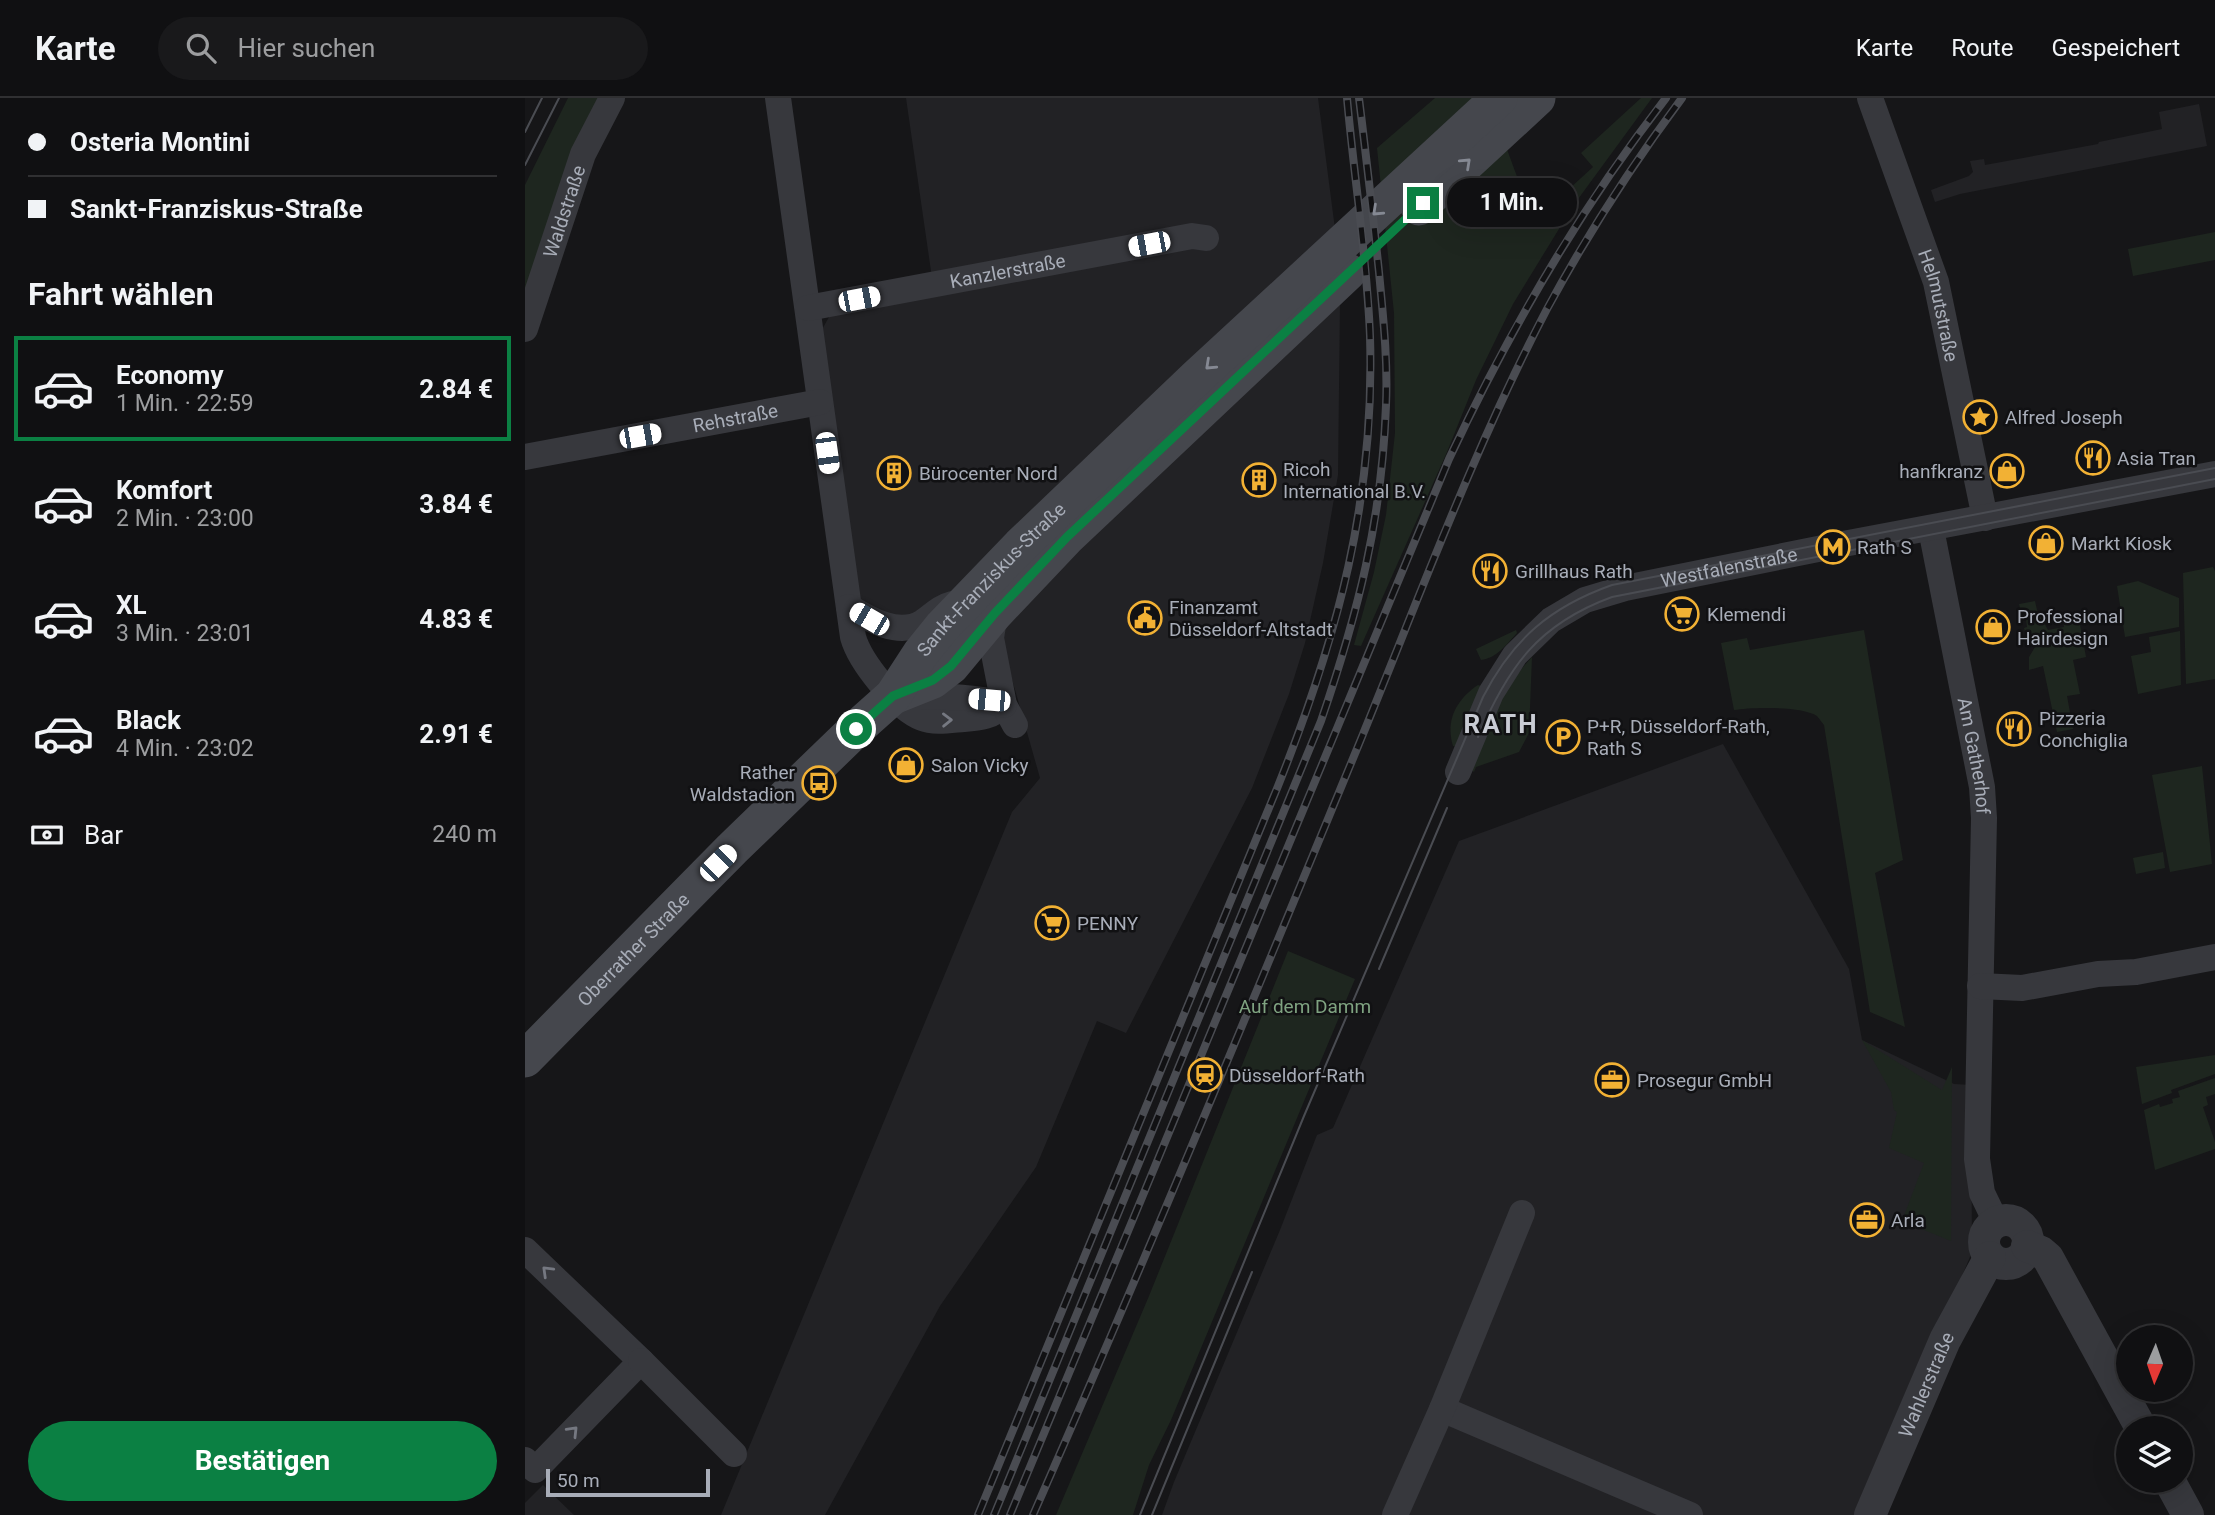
<!DOCTYPE html>
<html lang="de">
<meta charset="utf-8">
<style>
:root{--surface:#101012;--page:#19191b;--text:#f1f3f6;--muted:#9c9d9f;--line:#303032;--accent:#0b8043}
body{margin:0;font-family:Roboto,sans-serif;background:var(--page);color:var(--text);height:100vh;display:flex;flex-direction:column;font-size:26px;white-space:nowrap}
*{box-sizing:border-box;margin:0}
p{font-size:23px;color:var(--muted)}
.icon{flex:none;width:38px;height:38px;fill:none;stroke:currentColor;stroke-width:2;stroke-linecap:round;stroke-linejoin:round}
.map{position:relative;flex:1;overflow:hidden}
.drawer{display:flex;flex-direction:column;background:var(--surface);width:525px}
.drawer>*{flex:none}
.guide{display:grid;align-content:center;height:154px;padding:0 28px;background:var(--surface)}
.needle{width:46px;rotate:182deg}
.buttons{position:absolute;left:1591px;top:1227px;display:grid;gap:14px}
.buttons a{display:grid;place-items:center;width:77px;height:77px;border-radius:50%;background:var(--surface);box-shadow:0 7px 28px #0002,0 0 0 2px var(--line);font-size:35px}
.scale{position:absolute;left:21px;bottom:18px;width:164px;box-sizing:border-box;padding-left:7px;border:4px solid #a8adb8;border-top:0;font-size:19px;line-height:24px;white-space:nowrap;color:#a8adb8;-webkit-text-stroke:5px #111113;paint-order:stroke}
.end{position:absolute;width:32px;height:32px;margin:-16px;border:9px solid #0b8043;background:#fff;box-shadow:0 0 0 4px #fff}
.from{border-radius:50%}
.bubble{position:absolute;height:49px;border-radius:24px;background:var(--surface);box-shadow:0 7px 28px #0002,0 0 0 2px var(--line);font-size:23px;font-weight:700;line-height:49px;text-align:center}
.car{position:absolute;width:21px;height:42px;margin:-21px -10px;border-radius:9px;box-shadow:0 0 5px 2px #0007;background:linear-gradient(#fff 24%,#345 0 40%,#fff 0 76%,#345 0 86%,#fff 0)}
.guide b{display:flex;align-items:center;gap:24px;height:66px;font-size:26px}
.guide b+b{border-top:2px solid var(--line)}
.guide i{width:18px;height:18px;background:var(--text)}
ul{padding:0;list-style:none}
li{display:flex;align-items:center;gap:21px;height:105px;margin:0 14px 10px;padding:0 14px;border:4px solid transparent;border-radius:0px}
li div{flex:1}
li b{display:block;font-size:26px}
li em{font-style:normal;font-weight:700}
li.on{border-color:var(--accent)}
li>.icon{width:63px;height:63px;stroke-width:1.5}
h2{padding:0 28px;font-size:32px;line-height:84px}
.pay{display:flex;align-items:center;gap:18px;height:77px;padding:0 28px;font-size:26px}
.pay p{margin-inline-start:auto}
.button{display:flex;gap:14px;margin-top:auto;padding:14px 28px}
.button a{flex:1;height:80px;border-radius:42px;background:var(--accent);color:#fff;font-size:28px;font-weight:700;line-height:80px;text-align:center}
header{display:flex;align-items:center;gap:42px;box-sizing:border-box;height:98px;padding:0 35px;background:var(--surface);border-bottom:2px solid var(--line)}
header strong{font-size:33px}
nav{display:flex;gap:38px;margin-inline-start:auto;font-size:24px}
.search{width:490px;height:63px;background:var(--page);display:flex;align-items:center;gap:18px;box-sizing:border-box;padding:0 24px;border-radius:38px;color:var(--muted);font-size:26px}
main{display:flex;flex:1;min-height:0}
.map>svg:first-child{display:block}
.built{fill:#222225}
.green{fill:#1e261f}
.lines{fill:none;stroke-linecap:round;stroke-linejoin:round}
.minor{stroke:#37383d;stroke-width:26}
.tertiary{stroke:#37383d;stroke-width:32}
.secondary{stroke:#45474d;stroke-width:37}
.tram{stroke:#4a4c52;stroke-width:2}
.rail-casing{stroke:#4a4c52;stroke-width:8}
.rail{stroke:#111113;stroke-width:5;stroke-dasharray:16;stroke-linecap:butt}
.oneway{stroke:#858993}
.oneway2{stroke:#757881}
.route{stroke:#0b8043;stroke-width:9}
.labels{text-anchor:middle;dominant-baseline:central;stroke-width:5;stroke-linejoin:round;paint-order:stroke}
.street-label{font-size:19px;fill:#a8adb8;stroke:#111113}
.poi-label{font-size:19px;fill:#a8adb8;stroke:#111113;text-anchor:start}
.park-label{font-size:19px;fill:#7fa381;stroke:#111113}
.district-label{font-size:26px;font-weight:bold;letter-spacing:2px;fill:#c9ccd4;stroke:#111113}
</style>
<header>
<strong>Karte</strong>
<div class="search"><svg class="icon" aria-label="search" viewBox="0 0 24 24"><circle cx="10" cy="10" r="6"/><path d="M15 15l6 6"/></svg>Hier suchen</div>
<nav><a>Karte</a><a>Route</a><a>Gespeichert</a></nav>
</header>
<main>
<section class="drawer">
<div class="guide">
<b><i class="from"></i>Osteria Montini</b>
<b><i></i>Sankt-Franziskus-Straße</b>
</div>
<h2>Fahrt wählen</h2>
<ul>
<li class="on"><svg class="icon" aria-label="car" viewBox="0 0 24 24"><path d="M5 17H2v-5l4-1 3-4h7l3 4 3 1v5h-3M9 17h6M6 11h13"/><circle cx="7" cy="17" r="2"/><circle cx="17" cy="17" r="2"/></svg><div><b>Economy</b><p>1 Min. · 22:59</p></div><em>2.84 €</em></li>
<li><svg class="icon" aria-label="car" viewBox="0 0 24 24"><path d="M5 17H2v-5l4-1 3-4h7l3 4 3 1v5h-3M9 17h6M6 11h13"/><circle cx="7" cy="17" r="2"/><circle cx="17" cy="17" r="2"/></svg><div><b>Komfort</b><p>2 Min. · 23:00</p></div><em>3.84 €</em></li>
<li><svg class="icon" aria-label="car" viewBox="0 0 24 24"><path d="M5 17H2v-5l4-1 3-4h7l3 4 3 1v5h-3M9 17h6M6 11h13"/><circle cx="7" cy="17" r="2"/><circle cx="17" cy="17" r="2"/></svg><div><b>XL</b><p>3 Min. · 23:01</p></div><em>4.83 €</em></li>
<li><svg class="icon" aria-label="car" viewBox="0 0 24 24"><path d="M5 17H2v-5l4-1 3-4h7l3 4 3 1v5h-3M9 17h6M6 11h13"/><circle cx="7" cy="17" r="2"/><circle cx="17" cy="17" r="2"/></svg><div><b>Black</b><p>4 Min. · 23:02</p></div><em>2.91 €</em></li>
</ul>
<div class="pay"><svg class="icon" aria-label="cash" viewBox="0 0 24 24"><path d="M3 7h18v10H3z"/><circle cx="12" cy="12" r="2"/></svg>Bar<p>240 m</p></div>
<div class="button"><a>Bestätigen</a></div>
</section>
<div class="map">
<svg width="1690" height="1417" viewBox="0 0 1690 1417">
<rect width="100%" height="100%" fill="#161618"/>
<path class="built" d="M381,0H793L810,131L408,517L370,527L336,510L295,235L308,212L407,180Z
M1674,6L1682,48L1435,96L1410,104L1406,92L1444,78L1448,74L1445,63L1459,61L1460,67L1471,65L1573,46L1574,44L1637,31L1634,14Z
M815,204L813,377L798,465L780,545L764,596L727,690L601,935L572,923L511,1069L415,1208L300,1417H196L487,714L515,680L477,546L483,520Z
M1198,646L1324,871L1337,942L1429,986L1446,987L1447,1154L1337,1417H637L649,1384L755,1132L792,1037L808,1030L934,743Z
M18,1387L49,1417H0V1405Z"/>
<path class="green" d="M43,0H83L0,217V87Z
M910,0H993L980,46L994,84L1020,113L1068,69L1056,55L1116,0H1127L1048,108L988,206L951,282L922,354L836,548L829,547L849,474L861,417L870,335L869,215L852,50Z
M1690,134V162L1608,178L1603,151Z
M1688,469L1690,473V581L1661,586L1658,475Z
M1613,483L1654,500V529L1600,539L1592,488Z
M1510,503L1512,512L1523,532L1539,529L1538,524L1554,521L1561,559L1548,562L1555,596L1542,598L1548,631L1532,634L1518,568L1504,572V559L1510,549L1503,545L1499,530L1502,529L1500,514H1496L1494,506Z
M991,532L992,535C981,547 972,560 956,562L951,551Z
M1339,532L1378,762L1350,775L1380,929L1345,914L1299,627C1298,626 1293,619 1292,618C1278,608 1226,609 1209,612L1196,545L1222,540L1225,552Z
M1655,533L1656,587L1613,596L1606,558L1626,554L1624,539Z
M1007,559L1004,635L994,654L951,669L949,674L945,670C962,631 977,590 1007,559Z
M953,587L956,588L931,648H928C920,622 932,601 953,587Z
M1677,668L1687,766L1645,774L1627,677Z
M1638,754L1640,770L1611,776L1608,760Z
M763,853L830,881L646,1322L624,1367L608,1417H531L624,1198Z
M1337,942L1417,992L1427,969L1426,1143L1377,1123L1399,1065L1364,1050L1372,1014L1369,1012L1366,994Z
M1690,957V976L1646,992L1647,995L1617,1006L1611,969Z
M1690,980V996L1681,999L1683,1007L1678,1009L1690,1044V1051L1630,1072L1619,1012L1634,1006L1635,1009L1648,1005L1647,1001L1655,999L1653,993Z"/>
<g class="lines">
<g class="minor">
<path d="M253,0L328,539C335,564 372,610 397,620C409,625 426,622 439,621C454,620 469,618 479,607"/>
<path id="s1" d="M1345,0L1411,184L1460,420"/>
<path id="s2" d="M283,210L667,138L681,140"/>
<path id="s3" d="M0,231L58,56L87,0"/>
<path id="s4" d="M0,359L295,304"/>
<path id="s5" d="M1406,431L1457,689L1459,720L1452,1061L1457,1095L1471,1124"/>
<path d="M324,509C345,522 374,539 398,524C408,517 415,509 427,506"/>
<path d="M470,515L466,540L479,607L490,627"/>
<path d="M380,599C413,599 448,597 479,607"/>
<path id="s6" d="M933,674L966,595L990,557L1026,522L1060,502L1100,490L1313,447L1690,376"/>
<path d="M1455,888L1497,890L1573,876L1611,874L1690,859"/>
<path d="M0,1152L116,1263L10,1372L0,1362"/>
<path d="M116,1263L209,1356"/>
<path d="M917,1311L1165,1417"/>
<path d="M870,1417L917,1311L997,1115"/>
</g>
<g class="tertiary">
<circle cx="1481" cy="1144" r="22"/>
<path d="M1502,1148L1516,1154L1523,1160L1616,1330"/>
<path d="M1644,1382L1663,1417"/>
<path id="s7" d="M1345,1417L1420,1242L1465,1159"/>
</g>
<g class="secondary">
<path d="M894,109L1012,0"/>
<path d="M368,598L408,582L426,568L470,515L542,439L823,174"/>
<path id="s8" d="M0,961L207,751L331,631L368,598L396,555L417,529L495,448L672,279L974,0"/>
</g>
<path class="tram" d="M0,34L17,0
M0,67L34,0
M953,639C983,569 1013,526 1087,499L1690,381
M854,871L922,710
M615,1417L779,1018L958,599C988,541 1025,509 1087,487L1690,370
M627,1417L727,1174"/>
<defs>
<path id="rail" d="M453,1417L753,688C813,538 850,402 845,238C842,159 829,79 822,0
M469,1417L796,623C833,515 857,422 861,307C863,262 858,218 854,174C848,116 841,58 834,0
M485,1417L924,361C984,233 1054,112 1141,0
M508,1417C619,1165 724,912 829,658C891,508 947,354 1022,211C1062,137 1107,67 1157,0"/>
</defs>
<use href="#rail" class="rail-casing"/>
<use href="#rail" class="rail"/>
</g>
<defs><path id="oneway-chevron" d="M-2-3.5L2.5 0L-2 3.5" fill="none" stroke-width="1.6" stroke-linecap="round" stroke-linejoin="round" transform="scale(1.75)"/></defs>
<g class="oneway">
<use href="#oneway-chevron" transform="translate(941 65) rotate(-43)"/>
<use href="#oneway-chevron" transform="translate(852 113) rotate(137)"/>
<use href="#oneway-chevron" transform="translate(685 267) rotate(137)"/>
</g>
<g class="oneway2">
<use href="#oneway-chevron" transform="translate(422 622) rotate(-1)"/>
<use href="#oneway-chevron" transform="translate(22 1173) rotate(-136)"/>
<use href="#oneway-chevron" transform="translate(48 1333) rotate(-46)"/>
</g>
<g class="lines">
<path class="route" d="M331,631L368,598L408,582L426,568L470,515L542,439L898,105"/>
</g>
<defs>
<symbol id="sight-ring" viewBox="-11 -11 22 22"><circle r="9.5" fill="#111113" stroke="#f2b134" stroke-width="1.5"/><path d="M0-6L1.8-2.2L6-1.7L2.9 1.2L3.7 5.4L0 3.3L-3.7 5.4L-2.9 1.2L-6-1.7L-1.8-2.2Z" fill="#f2b134"/></symbol>
<symbol id="restaurant-ring" viewBox="-11 -11 22 22"><circle r="9.5" fill="#111113" stroke="#f2b134" stroke-width="1.5"/><path d="M-5-6h1v4h1v-4h1v4h1v-4h1v5L-1.5 .5V6h-2V.5L-5-1ZM5-6V6H3V1.5H1.5Q1.5-4 5-6Z" fill="#f2b134"/></symbol>
<symbol id="shop-ring" viewBox="-11 -11 22 22"><circle r="9.5" fill="#111113" stroke="#f2b134" stroke-width="1.5"/><path d="M-5-2.5h2.3a2.7 3.5 0 0 1 5.4 0H5L5.5 6h-11ZM-1.5-2.5h3a1.5 2.3 0 0 0-3 0Z" fill="#f2b134"/></symbol>
<symbol id="building-ring" viewBox="-11 -11 22 22"><circle r="9.5" fill="#111113" stroke="#f2b134" stroke-width="1.5"/><path d="M-4-6H4V6H1V3H-1V6H-4ZM-2.5-4.3h1.7v1.8h-1.7ZM.8-4.3h1.7v1.8H.8ZM-2.5-1h1.7V.8h-1.7ZM.8-1h1.7V.8H.8Z" fill="#f2b134"/></symbol>
<symbol id="metro-ring" viewBox="-11 -11 22 22"><circle r="9.5" fill="#111113" stroke="#f2b134" stroke-width="1.5"/><path d="M-5.5 5V-5H-3L0 0L3-5H5.5V5H3V-.5L0 4L-3-.5V5Z" fill="#f2b134"/></symbol>
<symbol id="supermarket-ring" viewBox="-11 -11 22 22"><circle r="9.5" fill="#111113" stroke="#f2b134" stroke-width="1.5"/><path d="M-6-5.5h2.5l.6 2H6L4.5 2H-2.5L-4.4-4H-6ZM-1.5 3.2a1.3 1.3 0 1 0 .1 0ZM3 3.2a1.3 1.3 0 1 0 .1 0Z" fill="#f2b134"/></symbol>
<symbol id="civic-ring" viewBox="-11 -11 22 22"><circle r="9.5" fill="#111113" stroke="#f2b134" stroke-width="1.5"/><path d="M-.6-6.5H3V-4.5H.6V-3L4-1V1h2V6H-6V1h2V-1L-.6-3ZM-1.2 2.5V6h2.4V2.5Z" fill="#f2b134"/></symbol>
<symbol id="parking-ring" viewBox="-11 -11 22 22"><circle r="9.5" fill="#111113" stroke="#f2b134" stroke-width="1.5"/><path d="M-3.5-5.5H1a3.5 3.5 0 0 1 0 7H-1V5.5H-3.5ZM-1-3.4V-.6H.8a1.4 1.4 0 0 0 0-2.8Z" fill="#f2b134"/></symbol>
<symbol id="bus-ring" viewBox="-11 -11 22 22"><circle r="9.5" fill="#111113" stroke="#f2b134" stroke-width="1.5"/><path d="M-5-6H5V4H4V6H2V4H-2V6H-4V4H-5ZM-3.5-4V0h7V-4ZM-3.5 1.2v1.5H-2V1.2ZM2 1.2v1.5H3.5V1.2Z" fill="#f2b134"/></symbol>
<symbol id="station-ring" viewBox="-11 -11 22 22"><circle r="9.5" fill="#111113" stroke="#f2b134" stroke-width="1.5"/><path d="M-3-6H3Q5-6 5-4V2Q5 4 3 4L4.5 6H3L1.5 4h-3L-3 6H-4.5L-3 4Q-5 4-5 2V-4Q-5-6-3-6ZM-3.5-4v3h7v-3ZM-3.5 1v1.5H-2V1ZM2 1v1.5H3.5V1Z" fill="#f2b134"/></symbol>
<symbol id="office-ring" viewBox="-11 -11 22 22"><circle r="9.5" fill="#111113" stroke="#f2b134" stroke-width="1.5"/><path d="M-6-3h4V-5.5h4V-3h4V5H-6ZM-1-4.5V-3h2v-1.5ZM-6 0V1H6V0Z" fill="#f2b134"/></symbol>
</defs>
<g fill-rule="evenodd">
<use href="#sight-ring" x="1436" y="300" width="38" height="38"/>
<use href="#restaurant-ring" x="1549" y="341" width="38" height="38"/>
<use href="#shop-ring" x="1463" y="354" width="38" height="38"/>
<use href="#building-ring" x="350" y="356" width="38" height="38"/>
<use href="#building-ring" x="715" y="363" width="38" height="38"/>
<use href="#shop-ring" x="1502" y="426" width="38" height="38"/>
<use href="#metro-ring" x="1289" y="430" width="38" height="38"/>
<use href="#restaurant-ring" x="946" y="454" width="38" height="38"/>
<use href="#supermarket-ring" x="1138" y="497" width="38" height="38"/>
<use href="#civic-ring" x="601" y="501" width="38" height="38"/>
<use href="#shop-ring" x="1449" y="510" width="38" height="38"/>
<use href="#restaurant-ring" x="1470" y="612" width="38" height="38"/>
<use href="#parking-ring" x="1019" y="620" width="38" height="38"/>
<use href="#shop-ring" x="362" y="648" width="38" height="38"/>
<use href="#bus-ring" x="275" y="666" width="38" height="38"/>
<use href="#supermarket-ring" x="508" y="806" width="38" height="38"/>
<use href="#station-ring" x="661" y="958" width="38" height="38"/>
<use href="#office-ring" x="1068" y="963" width="38" height="38"/>
<use href="#office-ring" x="1323" y="1103" width="38" height="38"/>
</g>
<g class="labels">
<g class="street-label">
<text stroke="none"><textPath href="#s3" startOffset="124">Waldstraße</textPath></text>
<text stroke="none"><textPath href="#s2" startOffset="203">Kanzlerstraße</textPath></text>
<text stroke="none"><textPath href="#s1" startOffset="219">Helmutstraße</textPath></text>
<text stroke="none"><textPath href="#s4" startOffset="214">Rehstraße</textPath></text>
<text stroke="none"><textPath href="#s6" startOffset="368">Westfalenstraße</textPath></text>
<text stroke="none"><textPath href="#s8" startOffset="670">Sankt-Franziskus-Straße</textPath></text>
<text stroke="none"><textPath href="#s5" startOffset="231">Am Gatherhof</textPath></text>
<text stroke="none"><textPath href="#s8" startOffset="154">Oberrather Straße</textPath></text>
<text stroke="none"><textPath href="#s7" startOffset="142">Wahlerstraße</textPath></text>
</g>
<g class="poi-label">
<text x="1480" y="319">Alfred Joseph</text>
<text x="1592" y="360">Asia Tran</text>
<text x="758" y="371">Ricoh<tspan x="758" dy="22">International B.V.</tspan></text>
<text x="1458" y="373" text-anchor="end">hanfkranz</text>
<text x="394" y="375">Bürocenter Nord</text>
<text x="1546" y="445">Markt Kiosk</text>
<text x="1332" y="449">Rath S</text>
<text x="990" y="473">Grillhaus Rath</text>
<text x="644" y="509">Finanzamt<tspan x="644" dy="22">Düsseldorf-Altstadt</tspan></text>
<text x="1182" y="516">Klemendi</text>
<text x="1492" y="518">Professional<tspan x="1492" dy="22">Hairdesign</tspan></text>
<text x="1514" y="620">Pizzeria<tspan x="1514" dy="22">Conchiglia</tspan></text>
<text x="1062" y="628">P+R, Düsseldorf-Rath,<tspan x="1062" dy="22">Rath S</tspan></text>
<text x="406" y="667">Salon Vicky</text>
<text x="270" y="674" text-anchor="end">Rather<tspan x="270" dy="22">Waldstadion</tspan></text>
<text x="552" y="825">PENNY</text>
<text x="704" y="977">Düsseldorf-Rath</text>
<text x="1112" y="982">Prosegur GmbH</text>
<text x="1366" y="1122">Arla</text>
</g>
<g class="park-label">
<text x="780" y="908">Auf dem Damm</text>
</g>
<g class="district-label">
<text x="976" y="626">RATH</text>
</g>
</g>
</svg>
<div class="buttons">
<a><svg class="needle" viewBox="-14 -14 28 28"><path d="M0-13l5 13h-10z" fill="#e53935"/><path d="M0 13l5-13h-10z" fill="#9c9d9f"/></svg></a>
<a><svg class="icon" aria-label="layers" viewBox="0 0 24 24"><path d="M12 4l9 5-9 5-9-5zM3 14l9 5 9-5"/></svg></a>
</div>
<div class="scale">50 m</div>
<i class="end from" style="left:331px;top:631px"></i>
<i class="end" style="left:898px;top:105px"></i>
<div class="bubble" style="left:922px;top:80px;width:130px">1 Min.</div>
<i class="car" style="left:624px;top:146px;rotate:259deg"></i>
<i class="car" style="left:334px;top:201px;rotate:79deg"></i>
<i class="car" style="left:115px;top:338px;rotate:80deg"></i>
<i class="car" style="left:302px;top:355px;rotate:172deg"></i>
<i class="car" style="left:344px;top:521px;rotate:300deg"></i>
<i class="car" style="left:464px;top:602px;rotate:275deg"></i>
<i class="car" style="left:193px;top:765px;rotate:45deg"></i>
</div>
</main>
